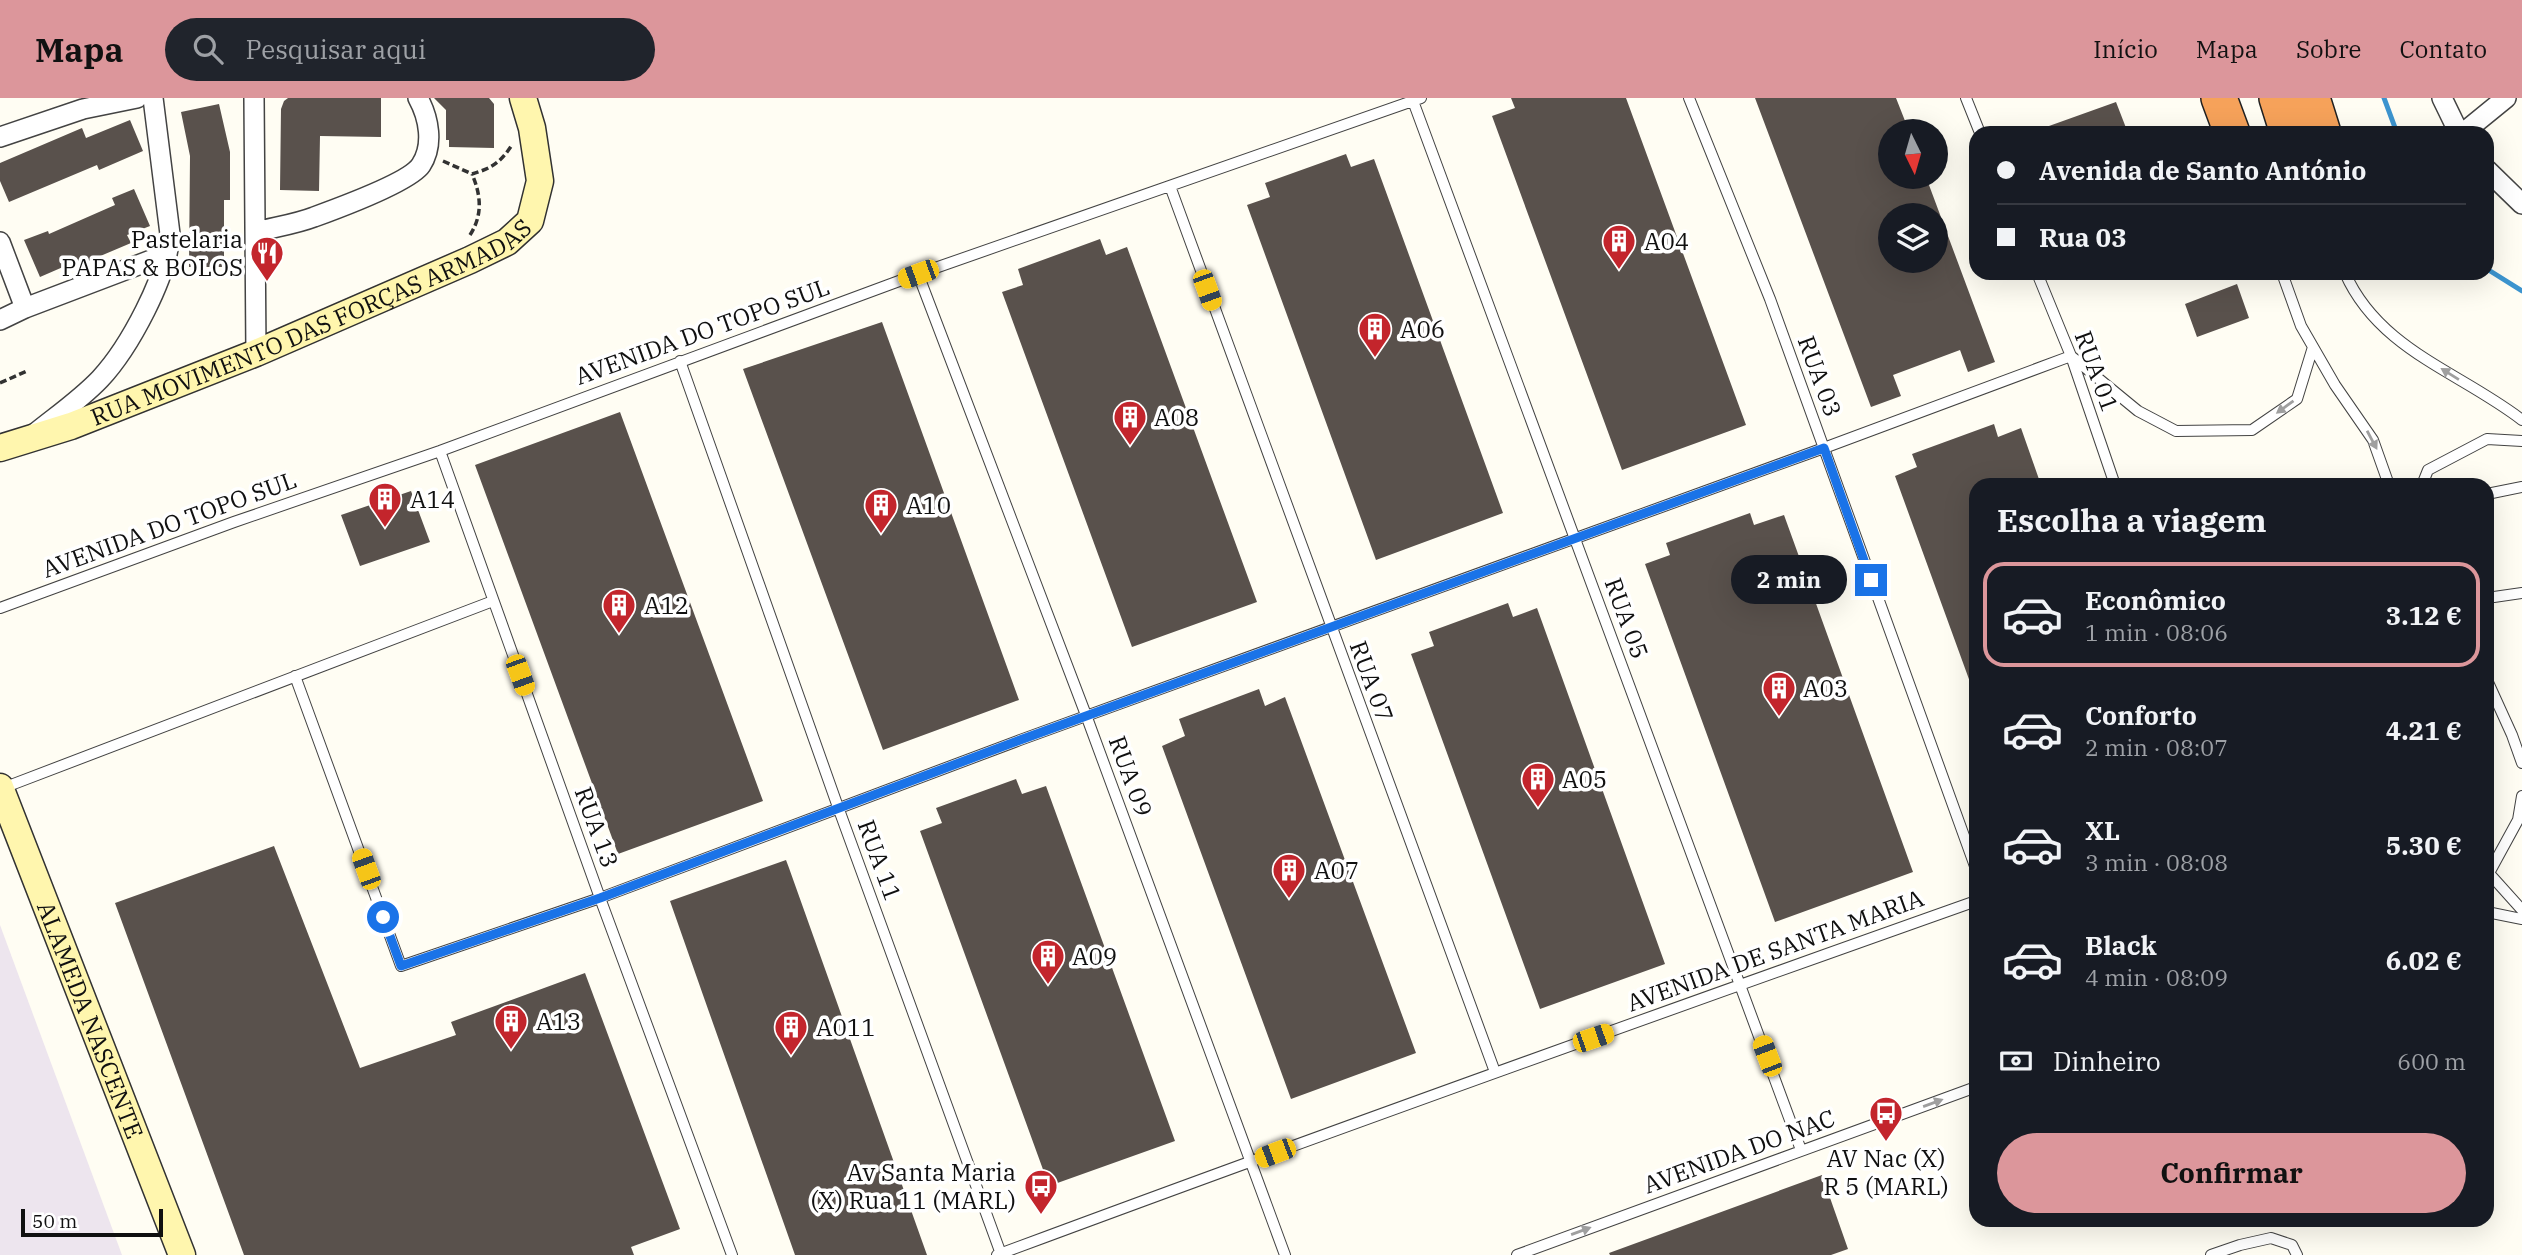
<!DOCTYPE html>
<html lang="pt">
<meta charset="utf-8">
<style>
:root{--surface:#171b24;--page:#20242c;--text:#f1f3f6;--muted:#9ea1a6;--line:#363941;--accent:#dc969b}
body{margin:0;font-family:"IBM Plex Serif",serif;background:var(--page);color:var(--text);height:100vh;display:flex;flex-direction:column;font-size:26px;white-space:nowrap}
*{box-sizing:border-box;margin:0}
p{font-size:23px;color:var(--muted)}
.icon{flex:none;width:38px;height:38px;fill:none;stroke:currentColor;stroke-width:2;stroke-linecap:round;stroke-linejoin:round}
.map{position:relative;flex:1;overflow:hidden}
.drawer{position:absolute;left:1969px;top:380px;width:525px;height:749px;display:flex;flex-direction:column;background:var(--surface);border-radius:21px;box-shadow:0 7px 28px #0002}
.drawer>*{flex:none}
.hud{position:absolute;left:1969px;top:28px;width:525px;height:154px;border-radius:21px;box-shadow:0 7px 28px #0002;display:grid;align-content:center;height:154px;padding:0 28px;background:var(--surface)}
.needle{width:46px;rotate:175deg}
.controls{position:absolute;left:1878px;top:21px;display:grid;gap:14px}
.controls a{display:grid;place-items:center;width:70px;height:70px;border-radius:50%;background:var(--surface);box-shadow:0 7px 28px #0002;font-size:35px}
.scale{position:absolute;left:21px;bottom:18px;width:142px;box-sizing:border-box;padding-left:7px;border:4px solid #101010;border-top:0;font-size:19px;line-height:24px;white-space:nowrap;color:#101010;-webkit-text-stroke:5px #fff;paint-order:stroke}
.end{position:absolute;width:32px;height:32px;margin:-16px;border:9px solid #1a73e8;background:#fff;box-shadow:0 0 0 4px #fff}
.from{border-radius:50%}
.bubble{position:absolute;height:49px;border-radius:24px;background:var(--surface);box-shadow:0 7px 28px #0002;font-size:23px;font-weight:800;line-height:49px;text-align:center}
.car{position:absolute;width:21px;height:42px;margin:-21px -10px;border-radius:9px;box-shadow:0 0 5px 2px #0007;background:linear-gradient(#f5c518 24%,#345 0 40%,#f5c518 0 76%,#345 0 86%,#f5c518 0)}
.hud b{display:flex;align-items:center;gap:24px;height:66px;font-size:26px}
.hud b+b{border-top:2px solid var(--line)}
.hud i{width:18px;height:18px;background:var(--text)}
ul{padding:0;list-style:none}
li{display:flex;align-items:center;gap:21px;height:105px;margin:0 14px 10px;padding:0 14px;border:4px solid transparent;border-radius:21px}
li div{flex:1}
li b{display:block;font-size:26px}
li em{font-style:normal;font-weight:800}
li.selected{border-color:var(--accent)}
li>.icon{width:63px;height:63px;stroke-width:1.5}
h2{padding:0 28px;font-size:32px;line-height:84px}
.pay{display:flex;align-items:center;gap:18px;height:77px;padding:0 28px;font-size:26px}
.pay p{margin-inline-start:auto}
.button{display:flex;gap:14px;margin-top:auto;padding:14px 28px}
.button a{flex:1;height:80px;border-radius:42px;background:var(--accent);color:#111;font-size:28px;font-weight:800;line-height:80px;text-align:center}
header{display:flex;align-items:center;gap:42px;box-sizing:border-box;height:98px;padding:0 35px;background:var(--accent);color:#111}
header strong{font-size:33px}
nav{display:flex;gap:38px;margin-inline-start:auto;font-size:24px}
.search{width:490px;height:63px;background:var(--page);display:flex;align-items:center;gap:18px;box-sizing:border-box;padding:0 24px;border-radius:38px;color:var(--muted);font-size:26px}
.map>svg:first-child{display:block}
.industrial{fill:#ede5ee}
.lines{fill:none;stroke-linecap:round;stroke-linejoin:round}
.stream{stroke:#3c94cf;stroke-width:5}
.building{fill:#59514c;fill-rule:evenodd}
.lane-casing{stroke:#434343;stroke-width:12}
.street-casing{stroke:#434343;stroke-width:22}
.secondary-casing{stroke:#323232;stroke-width:29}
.highway-casing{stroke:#212121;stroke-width:38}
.path{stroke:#323232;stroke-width:3.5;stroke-dasharray:7 3.5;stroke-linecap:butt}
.lane{stroke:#fff;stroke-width:10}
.street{stroke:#fff;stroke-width:19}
.secondary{stroke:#fff6ae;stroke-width:26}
.highway{stroke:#f6a25a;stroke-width:35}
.oneway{fill:#9f9f9f}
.route{stroke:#1a73e8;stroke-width:9}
.labels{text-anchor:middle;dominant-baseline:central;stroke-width:7;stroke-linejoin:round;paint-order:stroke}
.poi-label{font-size:24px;fill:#101010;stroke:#fff;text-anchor:start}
.street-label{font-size:24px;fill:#101010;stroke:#fff}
</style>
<header>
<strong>Mapa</strong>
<div class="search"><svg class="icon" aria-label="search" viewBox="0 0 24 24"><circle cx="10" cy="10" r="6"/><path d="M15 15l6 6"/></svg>Pesquisar aqui</div>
<nav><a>Início</a><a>Mapa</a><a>Sobre</a><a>Contato</a></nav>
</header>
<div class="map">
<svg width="2522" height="1157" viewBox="0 0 2522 1157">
<rect width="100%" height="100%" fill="#fffdf3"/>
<path class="industrial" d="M0,827L122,1157H0Z"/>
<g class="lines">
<path class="stream" d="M2384,0L2397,35
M2487,171L2522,193"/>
</g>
<path class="building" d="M288,0H381V39L320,38L319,93L280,92L281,11L284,3Z
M434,0H489L494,6V50L449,49V42H446V12Z
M1511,0H1626L1746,327L1622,372L1492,18L1515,10Z
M1755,0H1896L1909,33H1890V79H1926L1995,264L1968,274L1960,252L1893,277L1901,298L1871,309ZM1890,117H1936V163H1890Z
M2116,4L2128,35H2035V33Z
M219,6L230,54V102H224V169H189L190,58L181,14Z
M130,22L143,53L99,72L97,67L9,104L0,83V65L82,30L86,40Z
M1346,56L1351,69L1374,61L1503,415L1376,462L1247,107L1270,99L1265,85Z
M134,91L150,128L127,137L131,145L65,173L63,169L40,179L24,142L48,133L49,136L115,107L112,100Z
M1100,141L1106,157L1127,149L1257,504L1132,549L1002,194L1023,187L1018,171Z
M2237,186L2249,220L2197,239L2185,206Z
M882,224L1019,602L883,652L743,271Z
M620,314L763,703L618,756L475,367Z
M1994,326L1998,339L2021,330L2041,387H1976V594L1974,595L1895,378L1917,369L1912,356Z
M411,393L430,444L360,468L341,417Z
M1750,415L1754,427L1784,417L1913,774L1775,824L1645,466L1670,457L1666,445Z
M1508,505L1513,519L1537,510L1665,866L1540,911L1411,556L1434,548L1429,534Z
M1259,591L1265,608L1285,599L1416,955L1291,1001L1162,648L1185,638L1179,621Z
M1016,681L1022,696L1046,688L1175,1043L1049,1088L920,733L942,725L936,710Z
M274,748L360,970L456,937L451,924L585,875L680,1131L631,1149L634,1157H244L115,805Z
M786,762L789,770L927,1157H795L703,897L670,803Z
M1822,1077L1848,1151L1831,1157H1610L1609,1155Z"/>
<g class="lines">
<defs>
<path id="lane" d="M1689,0L1770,201L1976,771
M1966,0L1980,35
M1413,3L1801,1052
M1170,88L1495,974
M2037,175L2071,258L2115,387
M2282,175L2301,228L2335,287L2373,342L2389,387
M2345,175C2379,252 2460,274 2522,322
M918,176L1086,617L1285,1157
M680,263L838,709L1001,1156
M440,353L600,800L732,1157
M2422,387L2428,372L2487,341L2522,343
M2487,396L2522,389
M2487,500L2522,495
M0,510L234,424L440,353L918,176L1421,0
M295,578L401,868L600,800L1020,642L1824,350L2071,258L2138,313L2176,333L2252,332L2297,301L2313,249
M2487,582L2512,637L2522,665
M3,690L493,503
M2487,773L2522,812
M2489,775L2518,722L2522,698
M2487,814L2522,821
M997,1157C1322,1036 1649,919 1976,803
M1517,1157L1976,989
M2211,1157L2240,1147L2271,1140L2292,1147L2297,1157"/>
<path id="street" d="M254,0L256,255
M2442,0L2459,35
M2463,35L2506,0
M0,39L83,11L137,0
M2487,72L2522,106
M256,134C275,129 296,126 314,119C336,111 410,84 421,67C434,47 429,20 418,0
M0,144L25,210
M0,222L25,210L167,156
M33,337C55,319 80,302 100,281C129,250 168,178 170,136L153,0"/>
<g id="secondary">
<path id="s1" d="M0,350L71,328L256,255L470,162L507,144L530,123L540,83L532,30L523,0"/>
<path id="s2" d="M0,689L182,1157"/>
</g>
<path id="highway" d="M2219,0L2232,35
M2277,0L2288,35
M2312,0L2323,35"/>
</defs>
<use href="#lane" class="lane-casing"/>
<use href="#street" class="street-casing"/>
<use href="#secondary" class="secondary-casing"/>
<use href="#highway" class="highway-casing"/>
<path class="path" d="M443,63L472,76C492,70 500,65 512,47
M470,137C483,117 481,97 472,76
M0,285L27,273"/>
<use href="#lane" class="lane"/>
<use href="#street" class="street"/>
<use href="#secondary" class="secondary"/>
<use href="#highway" class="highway"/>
</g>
<defs><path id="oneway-solid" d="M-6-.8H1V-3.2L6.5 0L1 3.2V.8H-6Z" transform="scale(1.75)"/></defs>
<g class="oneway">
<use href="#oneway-solid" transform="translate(2450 276) rotate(-148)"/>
<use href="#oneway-solid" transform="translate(2285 309) rotate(144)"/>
<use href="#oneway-solid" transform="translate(2372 342) rotate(62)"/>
<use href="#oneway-solid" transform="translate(1933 1005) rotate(-20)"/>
<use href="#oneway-solid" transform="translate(1581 1133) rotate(-20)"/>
</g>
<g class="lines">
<path class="route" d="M383,819L401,868L600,800L1020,642L1824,350L1871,482"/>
</g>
<defs>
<symbol id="building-pin" viewBox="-11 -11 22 30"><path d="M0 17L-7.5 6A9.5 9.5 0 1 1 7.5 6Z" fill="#c3252c" stroke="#fff"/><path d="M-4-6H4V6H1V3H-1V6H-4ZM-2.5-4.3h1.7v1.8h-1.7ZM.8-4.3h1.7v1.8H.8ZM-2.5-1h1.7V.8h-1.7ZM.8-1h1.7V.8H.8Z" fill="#fff"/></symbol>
<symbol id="restaurant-pin" viewBox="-11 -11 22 30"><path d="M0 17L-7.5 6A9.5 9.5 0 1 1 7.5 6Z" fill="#c3252c" stroke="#fff"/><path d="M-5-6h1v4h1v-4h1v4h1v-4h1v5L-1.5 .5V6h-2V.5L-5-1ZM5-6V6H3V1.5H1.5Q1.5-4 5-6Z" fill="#fff"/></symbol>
<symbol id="bus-pin" viewBox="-11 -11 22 30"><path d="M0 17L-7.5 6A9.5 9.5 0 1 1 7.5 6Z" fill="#c3252c" stroke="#fff"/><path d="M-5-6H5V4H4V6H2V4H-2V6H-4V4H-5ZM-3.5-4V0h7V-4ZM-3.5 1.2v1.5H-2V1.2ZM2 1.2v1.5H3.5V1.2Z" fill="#fff"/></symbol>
</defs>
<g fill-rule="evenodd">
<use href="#building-pin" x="1600" y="124" width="38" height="52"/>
<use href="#restaurant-pin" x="248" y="136" width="38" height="52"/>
<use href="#building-pin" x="1356" y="212" width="38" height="52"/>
<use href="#building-pin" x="1111" y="300" width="38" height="52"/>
<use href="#building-pin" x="366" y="382" width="38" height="52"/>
<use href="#building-pin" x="862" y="388" width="38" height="52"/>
<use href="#building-pin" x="600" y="488" width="38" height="52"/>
<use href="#building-pin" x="1760" y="571" width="38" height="52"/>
<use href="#building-pin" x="1519" y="662" width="38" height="52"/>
<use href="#building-pin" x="1270" y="753" width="38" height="52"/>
<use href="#building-pin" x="1029" y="839" width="38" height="52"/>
<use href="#building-pin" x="492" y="904" width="38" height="52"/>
<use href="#building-pin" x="772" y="910" width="38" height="52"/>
<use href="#bus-pin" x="1867" y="996" width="38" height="52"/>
<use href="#bus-pin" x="1022" y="1069" width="38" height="52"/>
</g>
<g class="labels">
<g class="poi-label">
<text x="243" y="141" text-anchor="end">Pastelaria<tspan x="243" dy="28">PAPAS &amp; BOLOS</tspan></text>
<text x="1644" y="143">A04</text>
<text x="1400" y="231">A06</text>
<text x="1154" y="319">A08</text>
<text x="410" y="401">A14</text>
<text x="906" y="407">A10</text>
<text x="644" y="507">A12</text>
<text x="1803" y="590">A03</text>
<text x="1562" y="681">A05</text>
<text x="1314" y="772">A07</text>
<text x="1072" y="858">A09</text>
<text x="536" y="923">A13</text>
<text x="816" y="929">A011</text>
<text x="1886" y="1060" text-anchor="middle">AV Nac (X)<tspan x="1886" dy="28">R 5 (MARL)</tspan></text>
<text x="1016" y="1074" text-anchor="end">Av Santa Maria<tspan x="1016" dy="28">(X) Rua 11 (MARL)</tspan></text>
</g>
<g class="street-label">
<text stroke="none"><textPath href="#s1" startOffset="336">RUA MOVIMENTO DAS FORÇAS ARMADAS</textPath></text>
<text transform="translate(702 233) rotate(-20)">AVENIDA DO TOPO SUL</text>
<text transform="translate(2097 273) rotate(70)">RUA 01</text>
<text transform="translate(1820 278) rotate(70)">RUA 03</text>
<text transform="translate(169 426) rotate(-20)">AVENIDA DO TOPO SUL</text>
<text transform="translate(1627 520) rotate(70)">RUA 05</text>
<text transform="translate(1372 583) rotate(70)">RUA 07</text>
<text transform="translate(1131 678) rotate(70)">RUA 09</text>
<text transform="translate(597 729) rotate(70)">RUA 13</text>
<text transform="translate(880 762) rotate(70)">RUA 11</text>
<text transform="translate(1775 852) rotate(-20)">AVENIDA DE SANTA MARIA</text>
<text stroke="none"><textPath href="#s2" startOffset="250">ALAMEDA NASCENTE</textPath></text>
<text transform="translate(1739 1053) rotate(-20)">AVENIDA DO NAC</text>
</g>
</g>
</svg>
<div class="controls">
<a><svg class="needle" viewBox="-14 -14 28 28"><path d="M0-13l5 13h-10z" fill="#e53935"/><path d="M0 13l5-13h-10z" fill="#9ea1a6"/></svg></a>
<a><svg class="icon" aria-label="layers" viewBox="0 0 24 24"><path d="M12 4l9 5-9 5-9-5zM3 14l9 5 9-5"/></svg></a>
</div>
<div class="scale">50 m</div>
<i class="end from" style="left:383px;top:819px"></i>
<i class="end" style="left:1871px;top:482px"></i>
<div class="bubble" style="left:1731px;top:457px;width:116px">2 min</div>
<i class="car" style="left:918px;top:176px;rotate:250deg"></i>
<i class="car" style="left:1207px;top:192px;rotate:160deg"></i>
<i class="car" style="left:520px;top:577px;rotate:160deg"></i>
<i class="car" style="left:366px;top:771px;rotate:340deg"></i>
<i class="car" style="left:1593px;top:940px;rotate:71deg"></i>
<i class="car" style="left:1767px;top:958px;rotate:339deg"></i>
<i class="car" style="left:1275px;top:1055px;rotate:249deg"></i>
<div class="hud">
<b><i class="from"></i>Avenida de Santo António</b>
<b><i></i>Rua 03</b>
</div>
<section class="drawer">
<h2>Escolha a viagem</h2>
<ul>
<li class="selected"><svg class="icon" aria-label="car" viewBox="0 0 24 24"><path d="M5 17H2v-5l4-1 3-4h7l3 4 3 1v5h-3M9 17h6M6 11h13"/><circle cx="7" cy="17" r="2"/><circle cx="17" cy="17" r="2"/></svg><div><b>Econômico</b><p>1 min · 08:06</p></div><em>3.12 €</em></li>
<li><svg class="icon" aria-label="car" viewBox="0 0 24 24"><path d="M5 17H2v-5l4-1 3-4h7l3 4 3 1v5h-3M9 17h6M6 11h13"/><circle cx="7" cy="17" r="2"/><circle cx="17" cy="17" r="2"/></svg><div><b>Conforto</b><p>2 min · 08:07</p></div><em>4.21 €</em></li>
<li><svg class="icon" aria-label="car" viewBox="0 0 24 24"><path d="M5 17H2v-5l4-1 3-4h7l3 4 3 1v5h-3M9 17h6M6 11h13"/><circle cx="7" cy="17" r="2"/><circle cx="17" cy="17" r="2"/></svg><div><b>XL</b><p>3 min · 08:08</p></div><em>5.30 €</em></li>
<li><svg class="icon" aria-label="car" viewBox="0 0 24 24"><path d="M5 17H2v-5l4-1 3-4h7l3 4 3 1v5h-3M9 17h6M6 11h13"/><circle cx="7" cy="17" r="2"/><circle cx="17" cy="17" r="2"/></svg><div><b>Black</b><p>4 min · 08:09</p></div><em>6.02 €</em></li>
</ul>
<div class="pay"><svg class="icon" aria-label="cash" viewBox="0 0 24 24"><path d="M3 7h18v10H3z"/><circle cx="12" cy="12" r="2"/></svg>Dinheiro<p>600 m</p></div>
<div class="button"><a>Confirmar</a></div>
</section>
</div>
